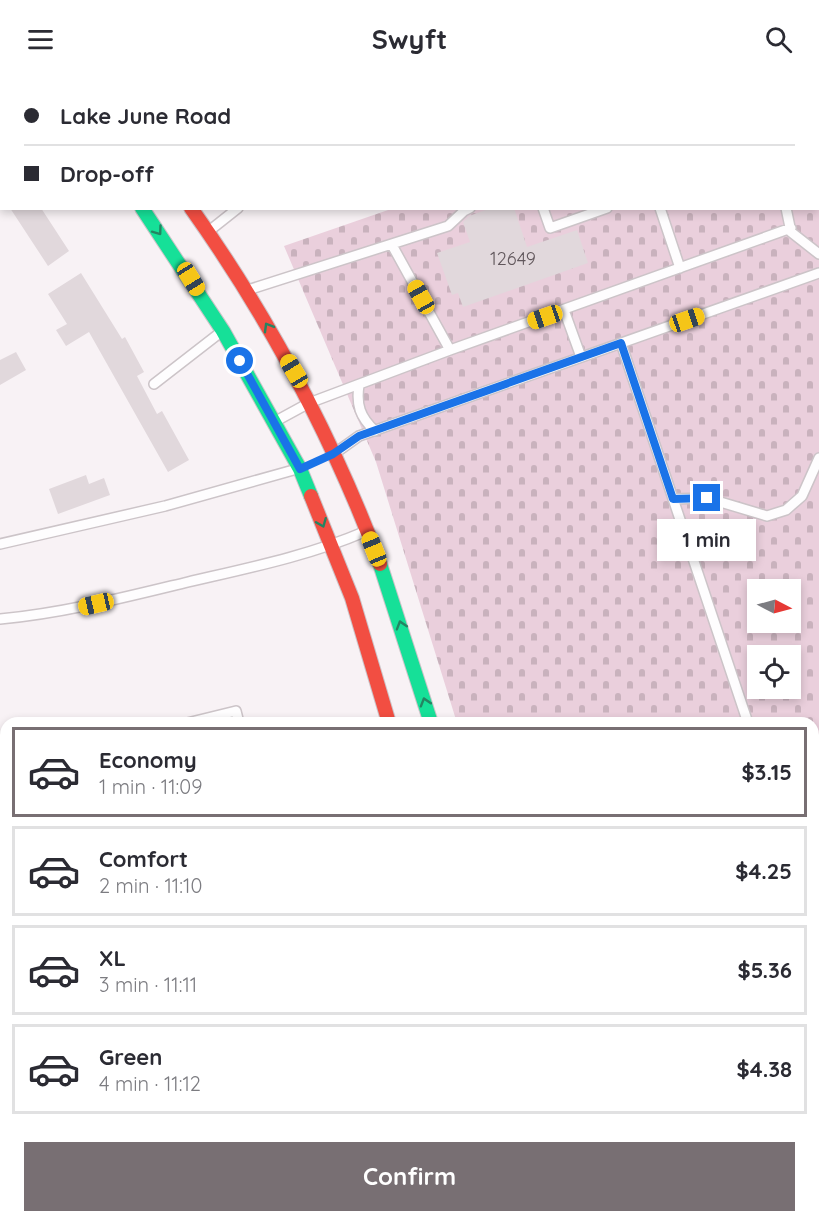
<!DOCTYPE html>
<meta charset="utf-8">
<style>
:root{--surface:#fff;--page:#f7f7f7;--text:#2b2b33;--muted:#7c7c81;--line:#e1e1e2;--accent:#786f73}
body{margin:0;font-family:Quicksand,sans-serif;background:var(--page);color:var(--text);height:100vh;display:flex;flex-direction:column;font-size:22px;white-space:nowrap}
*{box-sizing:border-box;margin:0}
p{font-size:20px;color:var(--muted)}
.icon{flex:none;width:33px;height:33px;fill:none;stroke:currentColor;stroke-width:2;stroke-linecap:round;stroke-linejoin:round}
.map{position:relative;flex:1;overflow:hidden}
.panel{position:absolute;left:0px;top:639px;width:819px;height:506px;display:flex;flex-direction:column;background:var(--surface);border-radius:18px 18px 0 0;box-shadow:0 3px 9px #0003}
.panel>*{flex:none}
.banner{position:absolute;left:0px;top:0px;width:819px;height:132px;box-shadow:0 3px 9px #0003;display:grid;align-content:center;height:132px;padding:0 24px;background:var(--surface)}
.needle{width:39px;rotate:96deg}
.buttons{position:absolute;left:747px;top:501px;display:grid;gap:12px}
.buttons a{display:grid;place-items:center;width:54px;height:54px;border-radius:0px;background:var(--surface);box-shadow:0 3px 9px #0003;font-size:30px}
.end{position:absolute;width:27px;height:27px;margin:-14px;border:8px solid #1a73e8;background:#fff;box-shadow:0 0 0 3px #fff}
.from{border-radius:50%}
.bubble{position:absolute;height:42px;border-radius:0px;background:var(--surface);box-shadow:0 3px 9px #0003;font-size:20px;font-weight:700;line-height:42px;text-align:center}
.car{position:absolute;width:18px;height:36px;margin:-18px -9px;border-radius:8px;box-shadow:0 0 4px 2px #0007;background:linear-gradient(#f5c518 24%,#345 0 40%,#f5c518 0 76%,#345 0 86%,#f5c518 0)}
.banner b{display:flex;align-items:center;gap:21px;height:57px;font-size:22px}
.banner b+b{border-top:2px solid var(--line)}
.banner i{width:15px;height:15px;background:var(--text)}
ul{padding:10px 0 0;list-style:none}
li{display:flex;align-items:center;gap:18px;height:90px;margin:0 12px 9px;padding:0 12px;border:3px solid var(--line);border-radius:0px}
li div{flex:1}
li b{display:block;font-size:22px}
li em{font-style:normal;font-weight:700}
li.active{border-color:var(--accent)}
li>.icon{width:54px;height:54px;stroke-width:1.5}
.cta{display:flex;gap:12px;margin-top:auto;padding:12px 24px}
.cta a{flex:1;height:69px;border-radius:0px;background:var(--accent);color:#fff;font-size:24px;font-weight:700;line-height:69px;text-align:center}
header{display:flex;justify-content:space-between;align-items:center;height:78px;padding:0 24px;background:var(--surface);font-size:27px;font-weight:700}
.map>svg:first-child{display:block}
.cemetery{fill:url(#cemetery-stones);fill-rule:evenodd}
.building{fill:#e1d8dc}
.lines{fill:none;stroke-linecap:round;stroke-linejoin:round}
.lane-casing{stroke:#ccc4c8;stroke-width:12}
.fast-casing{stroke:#ccc4c8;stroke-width:16}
.slow-casing{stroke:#ccc4c8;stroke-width:16}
.jam-casing{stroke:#ccc4c8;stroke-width:16}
.lane{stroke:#fefdfe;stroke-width:9}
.fast{stroke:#16e098;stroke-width:14}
.slow{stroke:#ffcf43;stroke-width:14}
.jam{stroke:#f24e42;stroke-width:14}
.oneway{stroke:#248462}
.route{stroke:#1a73e8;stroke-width:8}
.labels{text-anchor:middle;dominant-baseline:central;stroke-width:4.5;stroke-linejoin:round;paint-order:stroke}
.number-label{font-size:18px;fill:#61575c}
</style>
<header><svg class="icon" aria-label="menu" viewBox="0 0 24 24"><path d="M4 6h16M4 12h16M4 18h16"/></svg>Swyft<svg class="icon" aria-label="search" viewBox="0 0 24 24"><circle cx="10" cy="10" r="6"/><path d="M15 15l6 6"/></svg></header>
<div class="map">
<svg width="819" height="1144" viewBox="0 0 819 1144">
<defs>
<pattern id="cemetery-stones" width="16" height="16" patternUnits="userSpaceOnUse" patternTransform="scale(1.5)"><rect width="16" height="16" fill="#eacfdc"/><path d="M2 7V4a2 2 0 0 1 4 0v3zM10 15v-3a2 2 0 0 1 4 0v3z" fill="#c9b2bd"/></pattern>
</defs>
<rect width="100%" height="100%" fill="#f8f2f5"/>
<path class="cemetery" d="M762,0H819V935L813,937V645H457L376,384L284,168L391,131L818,130V2L757,1ZM758,512H790V544H758ZM758,578H790V610H758Z"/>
<path class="building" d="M10,130H41L69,173L48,188Z
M491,130H514L527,169L577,152L588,185L463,229L458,215L452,217L437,175L470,164L463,144L469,138Z
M81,195L122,261L125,259L144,294L137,298L157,336L162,333L189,382L168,394L89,254L66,268L56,252L67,246L48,216Z
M16,274L26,292L0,307V282Z
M86,397L89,406L104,400L110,417L58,436L49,411Z"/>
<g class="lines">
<defs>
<path id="lane" d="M164,0L165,2
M250,0L251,2
M543,130L550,150L607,130
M660,130L680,190
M786,130L791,154L819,176
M209,153L238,130
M392,167L450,272
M251,211L448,148L464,133L470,130
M564,232L581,279
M621,265L748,645
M154,306L221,254
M359,307C356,327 360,339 375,353
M276,343L309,325L450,272L791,150
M338,373L359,358L819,195
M673,421L707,420L767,438L786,432L802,418L819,380
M0,466L165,428L297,391
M0,541C64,535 126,519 188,504C248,490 308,478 364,454
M187,645L236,633L239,645
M0,689L6,688
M813,719L819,721
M0,871L6,869
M0,938L6,937
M0,986L6,985
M480,1138L482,1144"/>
<path id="fast" d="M41,0L42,2
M142,130L223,253L300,391L311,418
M380,486L431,645
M542,1138L544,1144"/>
<path id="slow" d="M95,0L96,2"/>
<path id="jam" d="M191,130C270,241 332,358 380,486
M311,418L352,520L389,645"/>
</defs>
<use href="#lane" class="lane-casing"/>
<use href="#fast" class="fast-casing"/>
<use href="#slow" class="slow-casing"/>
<use href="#jam" class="jam-casing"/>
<use href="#lane" class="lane"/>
<use href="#fast" class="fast"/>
<use href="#slow" class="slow"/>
<use href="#jam" class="jam"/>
</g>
<defs><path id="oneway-chevron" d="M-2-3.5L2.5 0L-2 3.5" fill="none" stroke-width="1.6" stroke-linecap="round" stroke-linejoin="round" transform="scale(1.5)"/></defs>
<g class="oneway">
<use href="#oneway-chevron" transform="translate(158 153) rotate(54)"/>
<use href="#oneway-chevron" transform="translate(268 249) rotate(-120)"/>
<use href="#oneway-chevron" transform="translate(322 445) rotate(68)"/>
<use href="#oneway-chevron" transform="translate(401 547) rotate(-107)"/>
<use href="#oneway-chevron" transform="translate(425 624) rotate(-107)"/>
</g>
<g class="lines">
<path class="route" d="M240,283L300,391L333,376L359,358L621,265L673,421L707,420"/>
</g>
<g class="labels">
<g class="number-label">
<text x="513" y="180">12649</text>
</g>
</g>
</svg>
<div class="buttons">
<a><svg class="needle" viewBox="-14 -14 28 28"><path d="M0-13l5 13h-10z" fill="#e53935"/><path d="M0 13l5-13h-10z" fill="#7c7c81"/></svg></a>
<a><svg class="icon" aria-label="locate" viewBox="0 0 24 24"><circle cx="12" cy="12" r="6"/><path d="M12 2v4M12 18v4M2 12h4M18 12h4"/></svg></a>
</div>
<i class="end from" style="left:240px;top:283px"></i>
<i class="end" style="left:707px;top:420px"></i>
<div class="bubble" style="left:657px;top:441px;width:99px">1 min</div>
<i class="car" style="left:191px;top:201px;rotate:148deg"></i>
<i class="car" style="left:421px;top:219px;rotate:331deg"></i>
<i class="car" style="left:545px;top:239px;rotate:251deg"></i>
<i class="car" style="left:687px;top:242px;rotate:71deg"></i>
<i class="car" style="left:294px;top:293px;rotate:329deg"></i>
<i class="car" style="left:374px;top:471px;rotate:338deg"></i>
<i class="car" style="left:96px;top:526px;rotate:257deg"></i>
<div class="banner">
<b><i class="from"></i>Lake June Road</b>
<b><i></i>Drop-off</b>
</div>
<section class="panel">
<ul>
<li class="active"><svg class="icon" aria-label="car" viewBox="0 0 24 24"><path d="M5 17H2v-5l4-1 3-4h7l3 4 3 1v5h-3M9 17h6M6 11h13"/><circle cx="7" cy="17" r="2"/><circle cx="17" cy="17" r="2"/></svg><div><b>Economy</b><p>1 min · 11:09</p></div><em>$3.15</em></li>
<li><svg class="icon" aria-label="car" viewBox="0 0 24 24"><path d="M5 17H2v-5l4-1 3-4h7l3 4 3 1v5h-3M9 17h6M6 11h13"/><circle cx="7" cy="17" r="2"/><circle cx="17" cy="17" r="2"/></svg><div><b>Comfort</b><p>2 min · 11:10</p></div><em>$4.25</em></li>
<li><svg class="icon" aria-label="car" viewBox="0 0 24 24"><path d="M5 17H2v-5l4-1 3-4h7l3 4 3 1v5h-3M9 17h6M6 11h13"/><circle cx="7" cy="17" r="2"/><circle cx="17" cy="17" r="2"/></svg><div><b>XL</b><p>3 min · 11:11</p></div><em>$5.36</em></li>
<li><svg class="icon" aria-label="car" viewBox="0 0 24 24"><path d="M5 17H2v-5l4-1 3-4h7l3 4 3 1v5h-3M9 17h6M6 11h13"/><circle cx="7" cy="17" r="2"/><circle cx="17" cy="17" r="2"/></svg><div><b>Green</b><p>4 min · 11:12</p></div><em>$4.38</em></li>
</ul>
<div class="cta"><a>Confirm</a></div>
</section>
</div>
